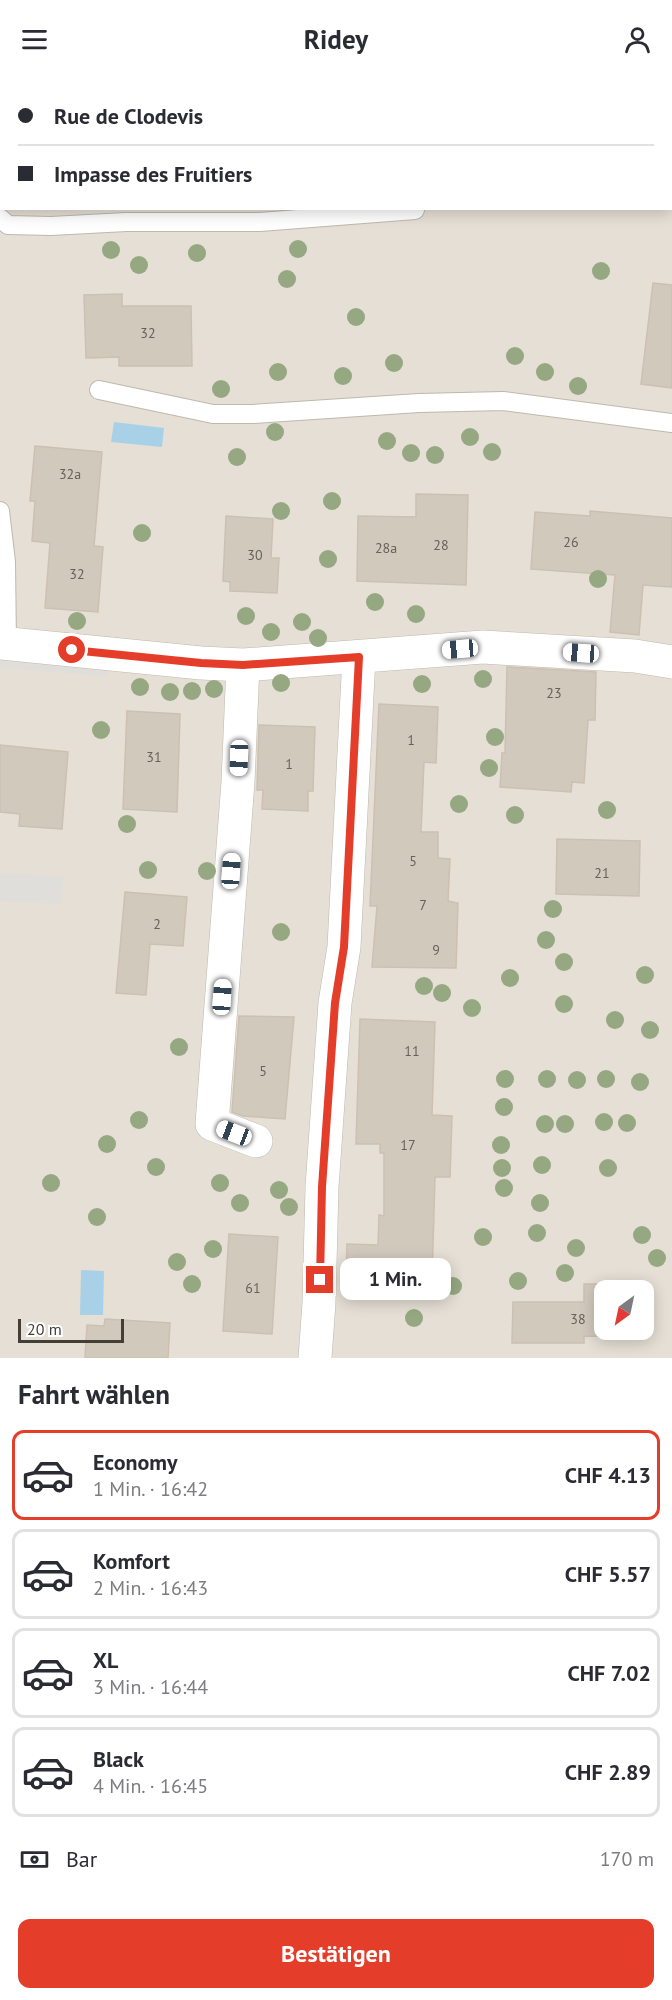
<!DOCTYPE html>
<html lang="de">
<meta charset="utf-8">
<style>
:root{--surface:#fff;--page:#f7f7f7;--text:#2b2b33;--muted:#7c7c81;--line:#e1e1e2;--accent:#e43e2a}
body{margin:0;font-family:"PT Sans",sans-serif;background:var(--page);color:var(--text);height:100vh;display:flex;flex-direction:column;font-size:22px;white-space:nowrap}
*{box-sizing:border-box;margin:0}
p{font-size:20px;color:var(--muted)}
.icon{flex:none;width:33px;height:33px;fill:none;stroke:currentColor;stroke-width:2;stroke-linecap:round;stroke-linejoin:round}
.map{position:relative;height:1280px;overflow:hidden}
.details{display:flex;flex-direction:column;background:var(--surface);flex:1}
.details>*{flex:none}
.hud{position:absolute;left:0px;top:0px;width:672px;height:132px;box-shadow:0 3px 15px #0003;display:grid;align-content:center;height:132px;padding:0 18px;background:var(--surface)}
.needle{width:39px;rotate:213deg}
.buttons{position:absolute;left:594px;top:1202px;display:grid;gap:12px}
.buttons a{display:grid;place-items:center;width:60px;height:60px;border-radius:12px;background:var(--surface);box-shadow:0 3px 15px #0003;font-size:30px}
.scale{position:absolute;left:18px;bottom:15px;width:106px;box-sizing:border-box;padding-left:6px;border:3px solid #433e36;border-top:0;font-size:16px;line-height:21px;white-space:nowrap;color:#433e36;-webkit-text-stroke:4px #fff;paint-order:stroke}
.end{position:absolute;width:27px;height:27px;margin:-14px;border:8px solid #e43e2a;background:#fff;box-shadow:0 0 0 3px #fff}
.from{border-radius:50%}
.bubble{position:absolute;height:42px;border-radius:12px;background:var(--surface);box-shadow:0 3px 15px #0003;font-size:20px;font-weight:800;line-height:42px;text-align:center}
.car{position:absolute;width:18px;height:36px;margin:-18px -9px;border-radius:8px;box-shadow:0 0 4px 2px #0007;background:linear-gradient(#fff 24%,#345 0 40%,#fff 0 76%,#345 0 86%,#fff 0)}
.hud b{display:flex;align-items:center;gap:21px;height:57px;font-size:22px}
.hud b+b{border-top:2px solid var(--line)}
.hud i{width:15px;height:15px;background:var(--text)}
ul{padding:0;list-style:none}
li{display:flex;align-items:center;gap:18px;height:90px;margin:0 12px 9px;padding:0 6px;border:3px solid var(--line);border-radius:12px}
li div{flex:1}
li b{display:block;font-size:22px}
li em{font-style:normal;font-weight:800}
li.on{border-color:var(--accent)}
li>.icon{width:54px;height:54px;stroke-width:1.5}
h2{padding:0 18px;font-size:27px;line-height:72px}
.pay{display:flex;align-items:center;gap:15px;height:66px;padding:0 18px;font-size:22px}
.pay p{margin-inline-start:auto}
.button{display:flex;gap:12px;margin-top:auto;padding:12px 18px}
.button a{flex:1;height:69px;border-radius:12px;background:var(--accent);color:#fff;font-size:24px;font-weight:800;line-height:69px;text-align:center}
header{display:flex;justify-content:space-between;align-items:center;height:78px;padding:0 18px;background:var(--surface);font-size:27px;font-weight:800}
.map>svg:first-child{display:block}
.residential{fill:#e5dfd5;fill-rule:evenodd}
.parking{fill:#e0dedb}
.water{fill:#a8d1e8}
.building{fill:#d2c9bd;stroke:#ccc0b1;stroke-width:1.5}
.lines{fill:none;stroke-linecap:round;stroke-linejoin:round}
.service-casing{stroke:#bfb8ad;stroke-width:20}
.minor-casing{stroke:#bfb8ad;stroke-width:34}
.service{stroke:#fff;stroke-width:18}
.minor{stroke:#fff;stroke-width:33}
.tree{fill:#96a881}
.route{stroke:#e43e2a;stroke-width:8}
.labels{text-anchor:middle;dominant-baseline:central;stroke-width:4.5;stroke-linejoin:round;paint-order:stroke}
.number-label{font-size:14px;fill:#676158}
</style>
<header><svg class="icon" aria-label="menu" viewBox="0 0 24 24"><path d="M4 6h16M4 12h16M4 18h16"/></svg>Ridey<svg class="icon" aria-label="person" viewBox="0 0 24 24"><circle cx="12" cy="8" r="4"/><path d="M4 21q1-7 8-7t8 7"/></svg></header>
<div class="map">
<svg width="672" height="1280" viewBox="0 0 672 1280">
<rect width="100%" height="100%" fill="#f1ede6"/>
<path class="residential" d="M0,0H672V1280H0ZM2,2H670V130H2ZM604,1212H644V1251H604Z"/>
<path class="parking" d="M0,577L109,587L108,599L0,589Z
M0,795L63,799L62,826L0,823Z"/>
<path class="water" d="M114,344L164,350L162,369L111,364Z
M81,1192L104,1193L103,1237H80Z"/>
<path class="building" d="M653,205L672,207V310L641,306Z
M122,216V228H191L192,288H119V279L86,280L84,217Z
M35,368L102,374L94,468L103,469L98,534L45,530L50,465L32,463L35,423H30Z
M416,416L468,417L466,507L357,503L358,438L416,439Z
M590,433L672,440V509L643,507L639,557L610,554L615,497L531,491L535,434L590,438Z
M226,438L273,441L271,480H279L277,515L230,513V504L223,503Z
M507,589L596,594L595,642H588L584,705L572,704L571,714L500,709L502,675H505Z
M379,626L438,629L436,685L424,684L421,754H438V780L450,781L448,823L458,825L456,890L372,889L377,828H370Z
M127,633L180,636L177,734L123,731Z
M259,647L315,649L313,713H308V733L262,731L263,712H257Z
M0,667L68,674L62,751L19,748L20,736L0,734Z
M557,761L640,763L639,818L556,816Z
M125,814L187,819L183,868L150,866L146,917L116,915Z
M239,938L294,939L285,1041L243,1038L232,1034Z
M360,941L435,944L432,1037L452,1038L450,1099H435L432,1200L377,1198V1204L346,1203L347,1166L378,1167L379,1137L384,1138V1075H380V1066H356Z
M229,1156L278,1159L272,1256L223,1253Z
M584,1206H632L631,1212H604V1251H631V1259L584,1258V1265H512L513,1224H584Z
M105,1241L170,1245L168,1280H85L87,1247L104,1248Z"/>
<g class="lines">
<defs>
<path id="service" d="M2,2V0
M0,52L2,18
M0,140L8,147L51,148L126,144H260L415,132
M99,312L213,336H252L419,325L503,323L672,345
M0,433L6,484L7,566"/>
<path id="minor" d="M0,565L201,585L243,587L483,569L635,578L672,584
M243,587L238,704L212,1046L256,1063
M315,1280L319,1225L322,1109L335,925L344,869L359,579"/>
</defs>
<use href="#service" class="service-casing"/>
<use href="#minor" class="minor-casing"/>
<use href="#service" class="service"/>
<use href="#minor" class="minor"/>
</g>
<g class="tree">
<circle cx="298" cy="171" r="9"/>
<circle cx="111" cy="172" r="9"/>
<circle cx="197" cy="175" r="9"/>
<circle cx="139" cy="187" r="9"/>
<circle cx="601" cy="193" r="9"/>
<circle cx="287" cy="201" r="9"/>
<circle cx="356" cy="239" r="9"/>
<circle cx="515" cy="278" r="9"/>
<circle cx="394" cy="285" r="9"/>
<circle cx="278" cy="294" r="9"/>
<circle cx="545" cy="294" r="9"/>
<circle cx="343" cy="298" r="9"/>
<circle cx="578" cy="308" r="9"/>
<circle cx="221" cy="311" r="9"/>
<circle cx="275" cy="354" r="9"/>
<circle cx="470" cy="359" r="9"/>
<circle cx="387" cy="363" r="9"/>
<circle cx="492" cy="374" r="9"/>
<circle cx="411" cy="375" r="9"/>
<circle cx="435" cy="377" r="9"/>
<circle cx="237" cy="379" r="9"/>
<circle cx="332" cy="423" r="9"/>
<circle cx="281" cy="433" r="9"/>
<circle cx="142" cy="455" r="9"/>
<circle cx="328" cy="481" r="9"/>
<circle cx="598" cy="501" r="9"/>
<circle cx="375" cy="524" r="9"/>
<circle cx="416" cy="536" r="9"/>
<circle cx="246" cy="538" r="9"/>
<circle cx="77" cy="543" r="9"/>
<circle cx="302" cy="544" r="9"/>
<circle cx="271" cy="554" r="9"/>
<circle cx="318" cy="560" r="9"/>
<circle cx="483" cy="601" r="9"/>
<circle cx="281" cy="605" r="9"/>
<circle cx="422" cy="606" r="9"/>
<circle cx="140" cy="609" r="9"/>
<circle cx="214" cy="611" r="9"/>
<circle cx="192" cy="613" r="9"/>
<circle cx="170" cy="614" r="9"/>
<circle cx="101" cy="652" r="9"/>
<circle cx="495" cy="659" r="9"/>
<circle cx="489" cy="690" r="9"/>
<circle cx="459" cy="726" r="9"/>
<circle cx="607" cy="732" r="9"/>
<circle cx="515" cy="737" r="9"/>
<circle cx="127" cy="746" r="9"/>
<circle cx="148" cy="792" r="9"/>
<circle cx="207" cy="793" r="9"/>
<circle cx="553" cy="831" r="9"/>
<circle cx="281" cy="854" r="9"/>
<circle cx="546" cy="862" r="9"/>
<circle cx="564" cy="884" r="9"/>
<circle cx="645" cy="897" r="9"/>
<circle cx="510" cy="900" r="9"/>
<circle cx="424" cy="908" r="9"/>
<circle cx="442" cy="915" r="9"/>
<circle cx="564" cy="926" r="9"/>
<circle cx="472" cy="930" r="9"/>
<circle cx="615" cy="942" r="9"/>
<circle cx="650" cy="952" r="9"/>
<circle cx="179" cy="969" r="9"/>
<circle cx="505" cy="1001" r="9"/>
<circle cx="547" cy="1001" r="9"/>
<circle cx="606" cy="1001" r="9"/>
<circle cx="577" cy="1002" r="9"/>
<circle cx="640" cy="1004" r="9"/>
<circle cx="504" cy="1029" r="9"/>
<circle cx="139" cy="1042" r="9"/>
<circle cx="604" cy="1044" r="9"/>
<circle cx="627" cy="1045" r="9"/>
<circle cx="545" cy="1046" r="9"/>
<circle cx="565" cy="1046" r="9"/>
<circle cx="107" cy="1066" r="9"/>
<circle cx="501" cy="1067" r="9"/>
<circle cx="542" cy="1087" r="9"/>
<circle cx="156" cy="1089" r="9"/>
<circle cx="502" cy="1090" r="9"/>
<circle cx="608" cy="1090" r="9"/>
<circle cx="51" cy="1105" r="9"/>
<circle cx="220" cy="1105" r="9"/>
<circle cx="504" cy="1110" r="9"/>
<circle cx="279" cy="1112" r="9"/>
<circle cx="240" cy="1125" r="9"/>
<circle cx="540" cy="1125" r="9"/>
<circle cx="289" cy="1129" r="9"/>
<circle cx="97" cy="1139" r="9"/>
<circle cx="537" cy="1155" r="9"/>
<circle cx="642" cy="1157" r="9"/>
<circle cx="483" cy="1159" r="9"/>
<circle cx="576" cy="1170" r="9"/>
<circle cx="213" cy="1171" r="9"/>
<circle cx="657" cy="1180" r="9"/>
<circle cx="177" cy="1184" r="9"/>
<circle cx="565" cy="1195" r="9"/>
<circle cx="518" cy="1203" r="9"/>
<circle cx="192" cy="1206" r="9"/>
<circle cx="453" cy="1208" r="9"/>
<circle cx="414" cy="1240" r="9"/>
</g>
<g class="lines">
<path class="route" d="M72,572L201,585L243,587L359,579L344,869L335,925L322,1109L320,1202"/>
</g>
<g class="labels">
<g class="number-label">
<text x="148" y="255">32</text>
<text x="70" y="396">32a</text>
<text x="571" y="464">26</text>
<text x="441" y="467">28</text>
<text x="386" y="470">28a</text>
<text x="255" y="477">30</text>
<text x="77" y="496">32</text>
<text x="554" y="615">23</text>
<text x="411" y="662">1</text>
<text x="154" y="679">31</text>
<text x="289" y="686">1</text>
<text x="413" y="783">5</text>
<text x="602" y="795">21</text>
<text x="423" y="827">7</text>
<text x="157" y="846">2</text>
<text x="436" y="872">9</text>
<text x="412" y="973">11</text>
<text x="263" y="993">5</text>
<text x="408" y="1067">17</text>
<text x="253" y="1210">61</text>
<text x="578" y="1241">38</text>
</g>
</g>
</svg>
<div class="buttons">
<a><svg class="needle" viewBox="-14 -14 28 28"><path d="M0-13l5 13h-10z" fill="#e53935"/><path d="M0 13l5-13h-10z" fill="#7c7c81"/></svg></a>
</div>
<div class="scale">20 m</div>
<i class="end from" style="left:72px;top:572px"></i>
<i class="end" style="left:320px;top:1202px"></i>
<div class="bubble" style="left:340px;top:1180px;width:111px">1 Min.</div>
<i class="car" style="left:460px;top:571px;rotate:265deg"></i>
<i class="car" style="left:581px;top:575px;rotate:274deg"></i>
<i class="car" style="left:239px;top:680px;rotate:182deg"></i>
<i class="car" style="left:231px;top:793px;rotate:4deg"></i>
<i class="car" style="left:222px;top:919px;rotate:4deg"></i>
<i class="car" style="left:234px;top:1055px;rotate:291deg"></i>
<div class="hud">
<b><i class="from"></i>Rue de Clodevis</b>
<b><i></i>Impasse des Fruitiers</b>
</div>
</div>
<section class="details">
<h2>Fahrt wählen</h2>
<ul>
<li class="on"><svg class="icon" aria-label="car" viewBox="0 0 24 24"><path d="M5 17H2v-5l4-1 3-4h7l3 4 3 1v5h-3M9 17h6M6 11h13"/><circle cx="7" cy="17" r="2"/><circle cx="17" cy="17" r="2"/></svg><div><b>Economy</b><p>1 Min. · 16:42</p></div><em>CHF 4.13</em></li>
<li><svg class="icon" aria-label="car" viewBox="0 0 24 24"><path d="M5 17H2v-5l4-1 3-4h7l3 4 3 1v5h-3M9 17h6M6 11h13"/><circle cx="7" cy="17" r="2"/><circle cx="17" cy="17" r="2"/></svg><div><b>Komfort</b><p>2 Min. · 16:43</p></div><em>CHF 5.57</em></li>
<li><svg class="icon" aria-label="car" viewBox="0 0 24 24"><path d="M5 17H2v-5l4-1 3-4h7l3 4 3 1v5h-3M9 17h6M6 11h13"/><circle cx="7" cy="17" r="2"/><circle cx="17" cy="17" r="2"/></svg><div><b>XL</b><p>3 Min. · 16:44</p></div><em>CHF 7.02</em></li>
<li><svg class="icon" aria-label="car" viewBox="0 0 24 24"><path d="M5 17H2v-5l4-1 3-4h7l3 4 3 1v5h-3M9 17h6M6 11h13"/><circle cx="7" cy="17" r="2"/><circle cx="17" cy="17" r="2"/></svg><div><b>Black</b><p>4 Min. · 16:45</p></div><em>CHF 2.89</em></li>
</ul>
<div class="pay"><svg class="icon" aria-label="cash" viewBox="0 0 24 24"><path d="M3 7h18v10H3z"/><circle cx="12" cy="12" r="2"/></svg>Bar<p>170 m</p></div>
<div class="button"><a>Bestätigen</a></div>
</section>
